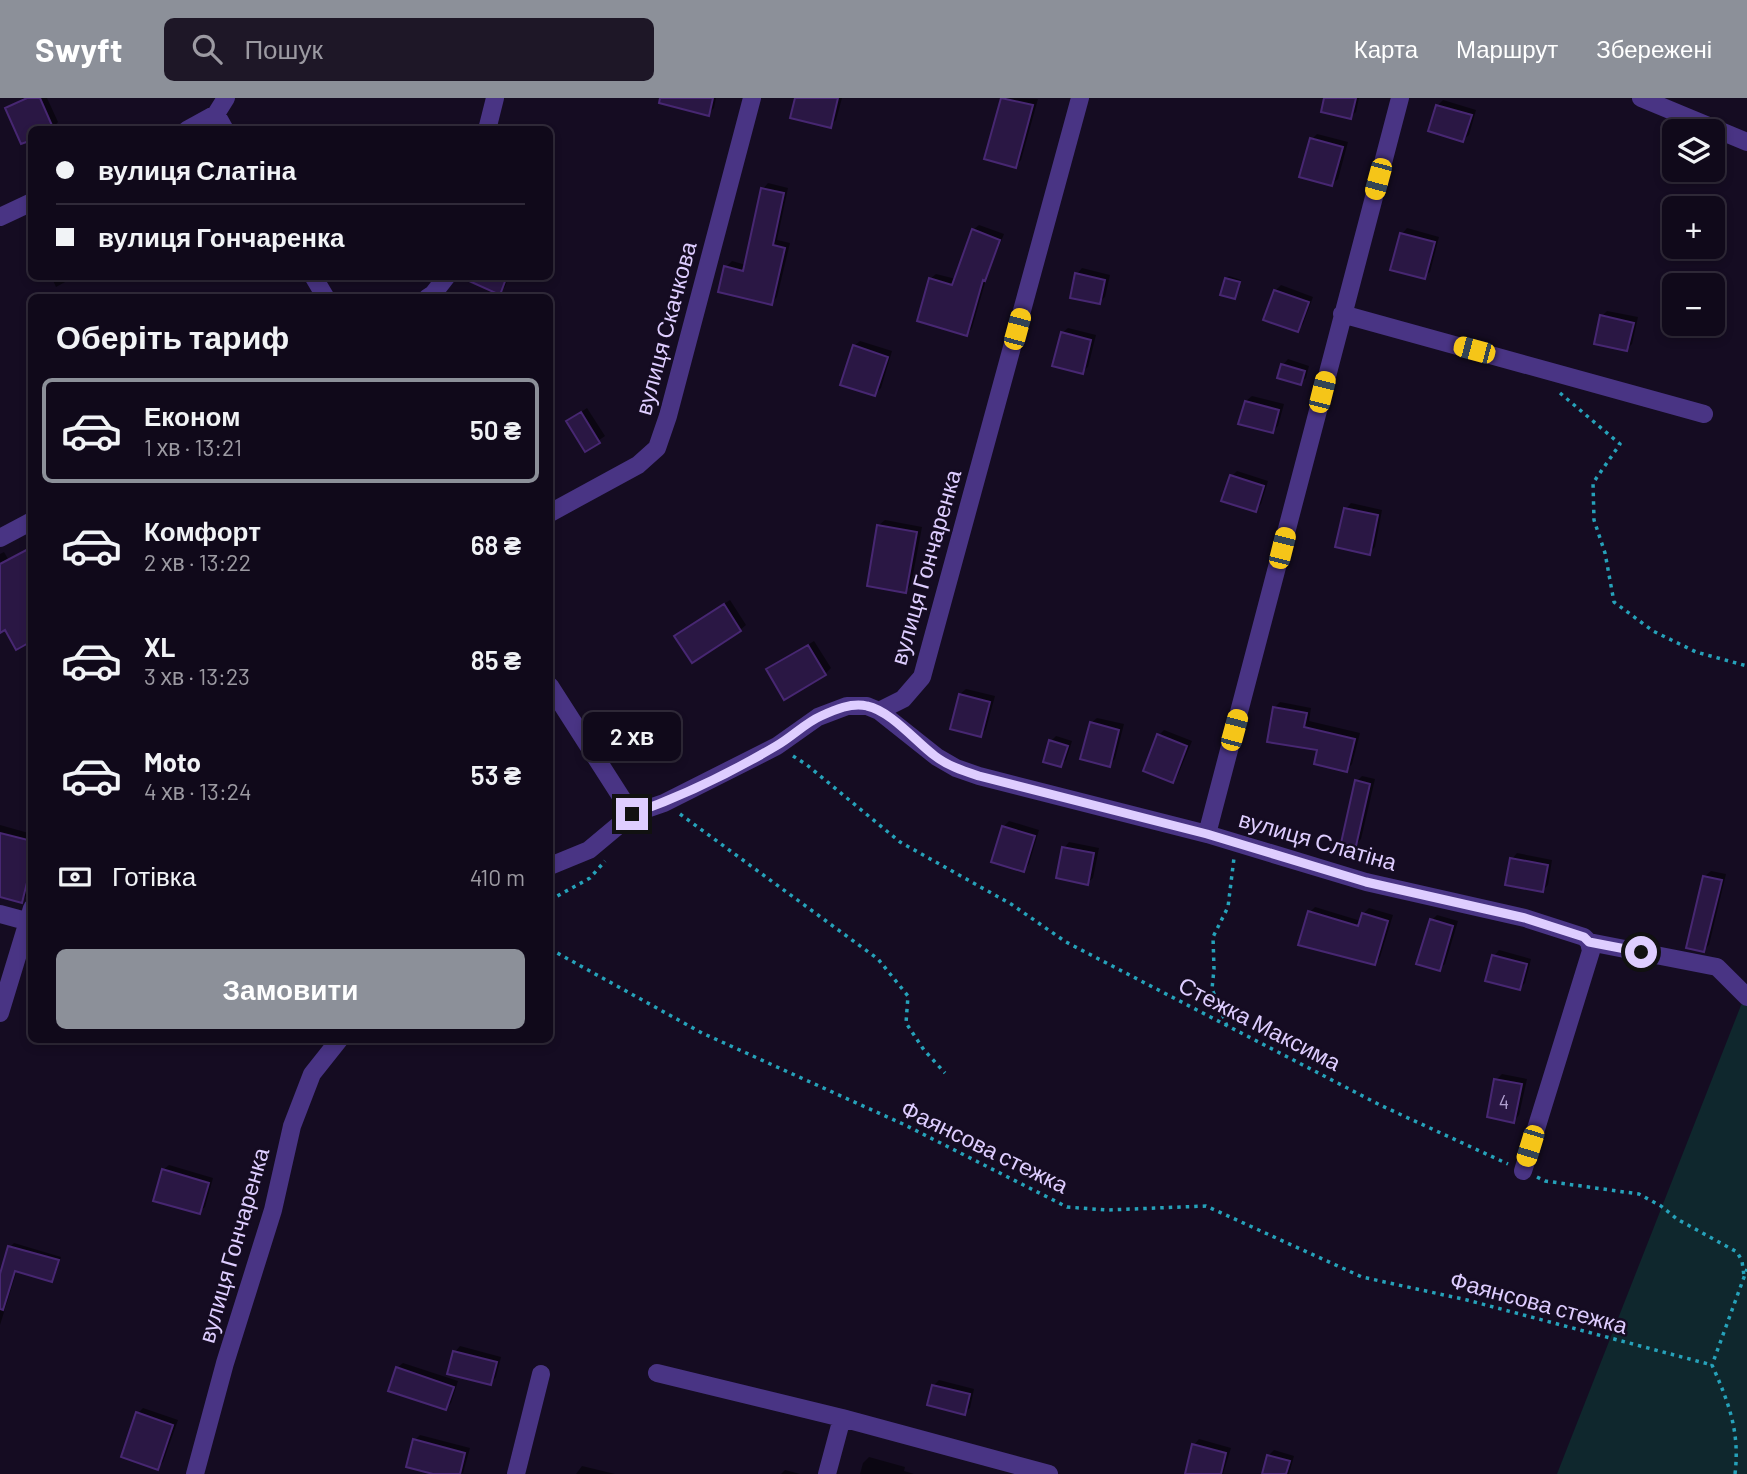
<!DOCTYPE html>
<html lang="uk">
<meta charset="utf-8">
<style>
:root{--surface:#10091a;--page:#1e1727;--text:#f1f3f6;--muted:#9c9aa2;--line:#302a39;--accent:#8c9099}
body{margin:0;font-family:Barlow,sans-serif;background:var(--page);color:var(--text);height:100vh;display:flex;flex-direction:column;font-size:26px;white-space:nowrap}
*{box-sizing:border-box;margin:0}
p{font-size:23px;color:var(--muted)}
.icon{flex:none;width:38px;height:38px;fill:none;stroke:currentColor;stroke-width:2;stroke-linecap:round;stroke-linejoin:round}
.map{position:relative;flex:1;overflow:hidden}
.panel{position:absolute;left:28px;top:196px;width:525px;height:749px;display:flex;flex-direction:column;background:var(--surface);border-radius:10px;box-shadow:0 4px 10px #0003,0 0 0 2px var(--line)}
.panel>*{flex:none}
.guide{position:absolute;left:28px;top:28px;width:525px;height:154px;border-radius:10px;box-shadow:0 4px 10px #0003,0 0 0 2px var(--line);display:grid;align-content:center;height:154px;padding:0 28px;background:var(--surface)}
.fabs{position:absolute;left:1662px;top:21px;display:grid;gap:14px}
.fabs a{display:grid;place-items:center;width:63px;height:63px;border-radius:10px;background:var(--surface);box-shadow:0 4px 10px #0003,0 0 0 2px var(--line);font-size:35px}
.end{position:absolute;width:32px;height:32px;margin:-16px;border:9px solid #decdff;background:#111;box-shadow:0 0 0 4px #111}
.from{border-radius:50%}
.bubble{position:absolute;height:49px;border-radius:10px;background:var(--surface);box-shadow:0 4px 10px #0003,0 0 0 2px var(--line);font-size:23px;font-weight:600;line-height:49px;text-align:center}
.car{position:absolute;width:21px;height:42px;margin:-21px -10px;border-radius:9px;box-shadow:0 0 5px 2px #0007;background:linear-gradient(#f5c518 24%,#345 0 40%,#f5c518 0 76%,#345 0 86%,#f5c518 0)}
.guide b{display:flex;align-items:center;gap:24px;height:66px;font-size:26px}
.guide b+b{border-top:2px solid var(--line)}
.guide i{width:18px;height:18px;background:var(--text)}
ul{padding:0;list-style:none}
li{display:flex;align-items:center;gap:21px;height:105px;margin:0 14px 10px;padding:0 14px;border:4px solid transparent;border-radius:10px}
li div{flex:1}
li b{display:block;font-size:26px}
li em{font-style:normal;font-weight:600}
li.on{border-color:var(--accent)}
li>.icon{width:63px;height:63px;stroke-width:1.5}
h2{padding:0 28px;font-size:32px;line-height:84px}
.pay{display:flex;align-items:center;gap:18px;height:77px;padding:0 28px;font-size:26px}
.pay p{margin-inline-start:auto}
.cta{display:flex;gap:14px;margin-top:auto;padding:14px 28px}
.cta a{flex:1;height:80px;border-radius:10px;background:var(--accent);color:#fff;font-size:28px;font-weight:600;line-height:80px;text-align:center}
header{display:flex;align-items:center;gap:42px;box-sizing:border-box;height:98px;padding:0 35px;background:var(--accent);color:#fff}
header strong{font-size:33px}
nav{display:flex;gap:38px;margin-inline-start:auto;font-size:24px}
.search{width:490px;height:63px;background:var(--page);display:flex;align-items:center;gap:18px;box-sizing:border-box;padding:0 24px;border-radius:10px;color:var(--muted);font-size:26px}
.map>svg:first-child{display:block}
.green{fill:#0f272d}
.shadow{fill:#0007}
.building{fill:#2a1744;stroke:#472772;stroke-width:2}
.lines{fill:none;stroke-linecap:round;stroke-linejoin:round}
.path{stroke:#26a2ba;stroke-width:3.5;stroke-dasharray:3.5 5;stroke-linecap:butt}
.minor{stroke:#493484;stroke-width:18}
.route{stroke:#decdff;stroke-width:9}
.labels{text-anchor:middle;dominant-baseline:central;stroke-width:5;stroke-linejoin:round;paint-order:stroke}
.number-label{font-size:19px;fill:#b1a0d0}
.street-label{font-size:23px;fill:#decdff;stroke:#150c22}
</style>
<header>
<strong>Swyft</strong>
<div class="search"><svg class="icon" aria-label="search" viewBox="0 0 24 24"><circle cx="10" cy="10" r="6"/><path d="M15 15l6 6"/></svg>Пошук</div>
<nav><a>Карта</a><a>Маршрут</a><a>Збережені</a></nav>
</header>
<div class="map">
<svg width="1747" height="1376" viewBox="0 0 1747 1376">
<rect width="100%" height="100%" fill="#150c22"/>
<path class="green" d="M1747,892V1376H1557Z"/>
<path class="shadow" d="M23,0H47L58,24L53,30L32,32L7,10Z
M686,0H716L714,10L708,16Z
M797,0H842L836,22L830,28Z
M1003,0L1038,1L1021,62L1015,68L986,59Z
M1326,0H1359L1356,14L1350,19Z
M1443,2L1476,12L1469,37L1463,42L1437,8Z
M1317,36L1348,44L1338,81L1332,86L1312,41Z
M768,85L788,90L777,142L790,145L777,199L772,205L726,169L732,163L746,167L763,91Z
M979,127L1004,136L987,178L972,230L967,236L930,181L936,176L956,181L973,132Z
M1407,130L1439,139L1430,174L1424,179L1402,136Z
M1082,170L1110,177L1105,199L1099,204L1077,176Z
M51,178H76L56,189Z
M480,178H509L505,189L499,195Z
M1229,178L1241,182L1234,199L1226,180Z
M1281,187L1313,199L1303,226L1298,232L1275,193Z
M1607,213L1638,219L1632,246L1627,251L1602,218Z
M1068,230L1096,237L1088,269L1082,274L1062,235Z
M860,243L892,253L881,290L875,296L854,248Z
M1288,261L1309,268L1306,280L1300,285L1283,267Z
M1252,298L1284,306L1278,328L1273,333L1246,303Z
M587,310L605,338L586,351L568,323Z
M1237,373L1268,383L1261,406L1255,412L1232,378Z
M1351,405L1382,412L1375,449L1369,455L1346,411Z
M885,422L922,429L911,487L906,493L879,427Z
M32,448V541L6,530L0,533V456L4,454L8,461Z
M730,502L746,527L740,532L676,538Z
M814,543L831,570L825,576L768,572Z
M966,591L995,598L986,631L981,637L960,596Z
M1280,604L1311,610L1309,623L1360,635L1352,666L1347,672L1319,651L1274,610Z
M1097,620L1124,626L1115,661L1109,667L1091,625Z
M1164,632L1192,643L1178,677L1172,683L1159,637Z
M1056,638L1072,643L1066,662L1060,667L1051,643Z
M1362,678L1375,681L1361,741L1355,747L1357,683Z
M1009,723L1039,732L1029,766L1024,772L1003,729Z
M0,727L32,736V777L27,797L21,803L0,756Z
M1069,744L1099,750L1093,780L1087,785L1064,750Z
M1517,755L1552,762L1548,787L1542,793L1512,761Z
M1711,773L1726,776L1709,847L1704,852L1705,778Z
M1315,809L1361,823L1363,816L1369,810L1393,817L1380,859L1375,865L1310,814Z
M1437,817L1458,823L1445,866L1439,871L1432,822Z
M1499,852L1531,861L1525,885L1519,891L1494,858Z
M1502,976L1527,981L1519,1017L1514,1023L1496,982Z
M169,1067L213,1080L205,1109L199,1114L163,1072Z
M14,1145L61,1159L55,1178L52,1182L17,1172L0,1227V1181L10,1149Z
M460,1248L501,1259L496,1279L491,1285L455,1254Z
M403,1265L458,1283L451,1305L446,1310L397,1270Z
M939,1282L974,1291L970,1310L964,1315L934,1287Z
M143,1310L178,1322L163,1364L157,1370L138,1315Z
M420,1337L470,1350L463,1375L440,1376L415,1342Z
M1199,1341L1231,1350L1223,1376H1199L1194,1347Z
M1274,1352L1294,1358L1289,1376H1264L1268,1358Z
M869,1359L905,1369L904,1373L914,1376H860L863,1365Z
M582,1368L615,1376H576Z
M785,1372L800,1376H781Z"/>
<path class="building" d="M27,0H40L54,32H32V42L21,46L5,10Z
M660,0H713L709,18L659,5Z
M795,0H838L831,30L790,20Z
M1001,0L1033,7L1016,70L984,61Z
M1324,0H1356L1351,21L1321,14Z
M1436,7L1472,17L1463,44L1428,33Z
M1310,40L1343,49L1332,88L1299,79Z
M761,90L784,95L773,147L785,150L772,207L718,194L724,168L743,173Z
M972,131L1000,142L985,183L983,182L967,238L917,223L929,180L952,187Z
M1400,135L1435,144L1425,181L1390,172Z
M1075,175L1105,182L1100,206L1070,200Z
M458,178H507L500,197Z
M1225,180L1240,184L1235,201L1220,197Z
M1274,192L1309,204L1298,234L1263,222Z
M1600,217L1634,225L1627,253L1594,246Z
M1061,234L1091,242L1083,276L1052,268Z
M853,247L888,259L875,298L840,287Z
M1281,266L1305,273L1301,287L1277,280Z
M1245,303L1279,312L1273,335L1238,326Z
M581,314L600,345L585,354L566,323Z
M1230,377L1264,388L1256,414L1221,403Z
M1344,410L1378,417L1370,457L1335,449Z
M877,427L917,434L906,495L867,488Z
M32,449V543L16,552L5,532L0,535V466Z
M724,506L741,533L692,565L674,538Z
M808,547L826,577L784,602L766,571Z
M959,596L990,604L981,639L950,631Z
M1273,609L1307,615L1304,629L1355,641L1347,674L1314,666L1317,652L1267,644Z
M1090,624L1119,632L1110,669L1080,661Z
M1157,636L1187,648L1173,685L1143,673Z
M1049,642L1068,648L1061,669L1043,664Z
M1355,682L1370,686L1356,748L1341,745Z
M1002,728L1035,738L1024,774L991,764Z
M0,735L32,743V764L22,805L0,799Z
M1062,749L1094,755L1088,787L1056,780Z
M1510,760L1548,767L1543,794L1505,787Z
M1703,778L1722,782L1704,854L1686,850Z
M1308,813L1358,828L1362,815L1388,823L1375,867L1298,847Z
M1430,821L1453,828L1440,873L1416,866Z
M1492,857L1527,866L1520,892L1485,883Z
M1494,981L1522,986L1514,1025L1487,1019Z
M162,1071L209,1085L200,1116L153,1103Z
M8,1148L59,1162L52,1184L15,1173L3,1212L0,1211V1176Z
M453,1253L497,1264L491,1287L447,1276Z
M396,1269L454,1289L446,1312L388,1293Z
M932,1287L970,1296L965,1317L927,1307Z
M136,1314L173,1327L158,1372L121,1359Z
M413,1341L465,1355L460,1376H433L406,1369Z
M1192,1346L1226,1355L1221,1376H1185Z
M1267,1357L1290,1363L1286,1376H1262Z"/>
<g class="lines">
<path class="path" d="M1560,295L1620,346L1593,385L1594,422L1605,455L1614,504L1653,533L1696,554L1747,568
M793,658L807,667L900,744L1011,806L1066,844L1380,1007L1508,1066
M680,716L878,861L908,898L906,925L924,952L945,975
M550,802L590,780L605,763
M550,851L702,935L903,1026L1067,1109L1107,1112L1206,1108L1362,1179L1467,1202L1712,1267
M1227,928L1212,891L1214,871L1213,839L1228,809L1234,760
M1537,1079L1545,1083L1639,1096L1661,1108L1677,1121L1737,1154L1742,1163L1744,1178
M1735,1376C1740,1334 1729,1305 1712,1267L1747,1171"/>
<path class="minor" d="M1641,0L1747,44
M216,16L225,32
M187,32L216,16L226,0
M487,32L495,0
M0,119L32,104
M313,178L326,200
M427,200L433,196L447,178
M1342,216L1704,316
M550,415L638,367L657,350L668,318L752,0
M0,440L32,423
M550,588L632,716
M879,613L903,601L922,579L1080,0
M1207,736L1400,0
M550,768L589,752L632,716L664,705L777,648L818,619L847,608H867L879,613L937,659L956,670L979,678L1207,736L1366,784L1525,820L1584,839L1589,844L1717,869L1747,899
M0,816L26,823
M0,915L32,810
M1523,1073L1591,853L1589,844
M657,1275L842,1320
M195,1376L225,1265L273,1112L292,1028L312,976L339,942
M516,1376L541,1276
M827,1376L842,1320L1049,1376"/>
</g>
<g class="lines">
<path class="route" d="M632,716C680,699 732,674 776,648C792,639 805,625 821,618C834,612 852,604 867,608C891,613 916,644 935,658C948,668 964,673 979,678L1207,736L1366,784L1525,820L1584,839L1589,844L1641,854"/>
</g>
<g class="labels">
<g class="number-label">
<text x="1504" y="1003">4</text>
</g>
<g class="street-label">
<text transform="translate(665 230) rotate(-75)">вулиця Скачкова</text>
<text transform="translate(925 469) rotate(-74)">вулиця Гончаренка</text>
<text transform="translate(1318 742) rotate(16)">вулиця Слатіна</text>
<text transform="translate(1260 925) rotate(27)">Стежка Максима</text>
<text transform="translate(985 1048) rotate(26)">Фаянсова стежка</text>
<text transform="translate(233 1147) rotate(-74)">вулиця Гончаренка</text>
<text transform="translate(1539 1204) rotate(15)">Фаянсова стежка</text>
</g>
</g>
</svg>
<div class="fabs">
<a><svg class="icon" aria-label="layers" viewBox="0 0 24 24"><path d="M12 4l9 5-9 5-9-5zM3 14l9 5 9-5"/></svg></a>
<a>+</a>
<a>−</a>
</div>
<i class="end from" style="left:1641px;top:854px"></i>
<i class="end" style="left:632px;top:716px"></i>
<div class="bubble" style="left:583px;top:614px;width:98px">2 хв</div>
<i class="car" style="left:1378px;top:81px;rotate:195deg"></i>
<i class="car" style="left:1017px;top:231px;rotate:15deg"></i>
<i class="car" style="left:1474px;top:252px;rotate:285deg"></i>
<i class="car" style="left:1322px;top:294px;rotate:14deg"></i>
<i class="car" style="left:1282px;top:450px;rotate:14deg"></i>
<i class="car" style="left:1234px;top:632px;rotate:15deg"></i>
<i class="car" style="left:1530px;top:1048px;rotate:197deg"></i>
<div class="guide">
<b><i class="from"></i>вулиця Слатіна</b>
<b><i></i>вулиця Гончаренка</b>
</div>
<section class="panel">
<h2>Оберіть тариф</h2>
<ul>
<li class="on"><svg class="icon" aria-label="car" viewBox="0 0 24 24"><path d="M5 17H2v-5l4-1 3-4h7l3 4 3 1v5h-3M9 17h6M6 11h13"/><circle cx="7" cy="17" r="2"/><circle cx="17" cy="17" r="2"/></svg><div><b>Економ</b><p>1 хв · 13:21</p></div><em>50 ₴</em></li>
<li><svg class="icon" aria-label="car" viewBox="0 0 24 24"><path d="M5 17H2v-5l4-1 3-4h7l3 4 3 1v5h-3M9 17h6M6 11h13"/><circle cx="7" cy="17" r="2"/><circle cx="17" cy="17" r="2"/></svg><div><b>Комфорт</b><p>2 хв · 13:22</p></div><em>68 ₴</em></li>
<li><svg class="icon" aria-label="car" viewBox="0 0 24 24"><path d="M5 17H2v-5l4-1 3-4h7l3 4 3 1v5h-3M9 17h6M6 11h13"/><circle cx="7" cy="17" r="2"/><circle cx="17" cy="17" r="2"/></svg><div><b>XL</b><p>3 хв · 13:23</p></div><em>85 ₴</em></li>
<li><svg class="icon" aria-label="car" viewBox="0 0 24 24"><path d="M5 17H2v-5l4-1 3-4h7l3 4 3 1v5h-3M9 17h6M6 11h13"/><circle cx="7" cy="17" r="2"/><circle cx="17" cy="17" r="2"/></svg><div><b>Moto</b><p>4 хв · 13:24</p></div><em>53 ₴</em></li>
</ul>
<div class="pay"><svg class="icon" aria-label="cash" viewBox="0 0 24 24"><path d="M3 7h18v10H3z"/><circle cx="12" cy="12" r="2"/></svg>Готівка<p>410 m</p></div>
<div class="cta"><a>Замовити</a></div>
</section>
</div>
